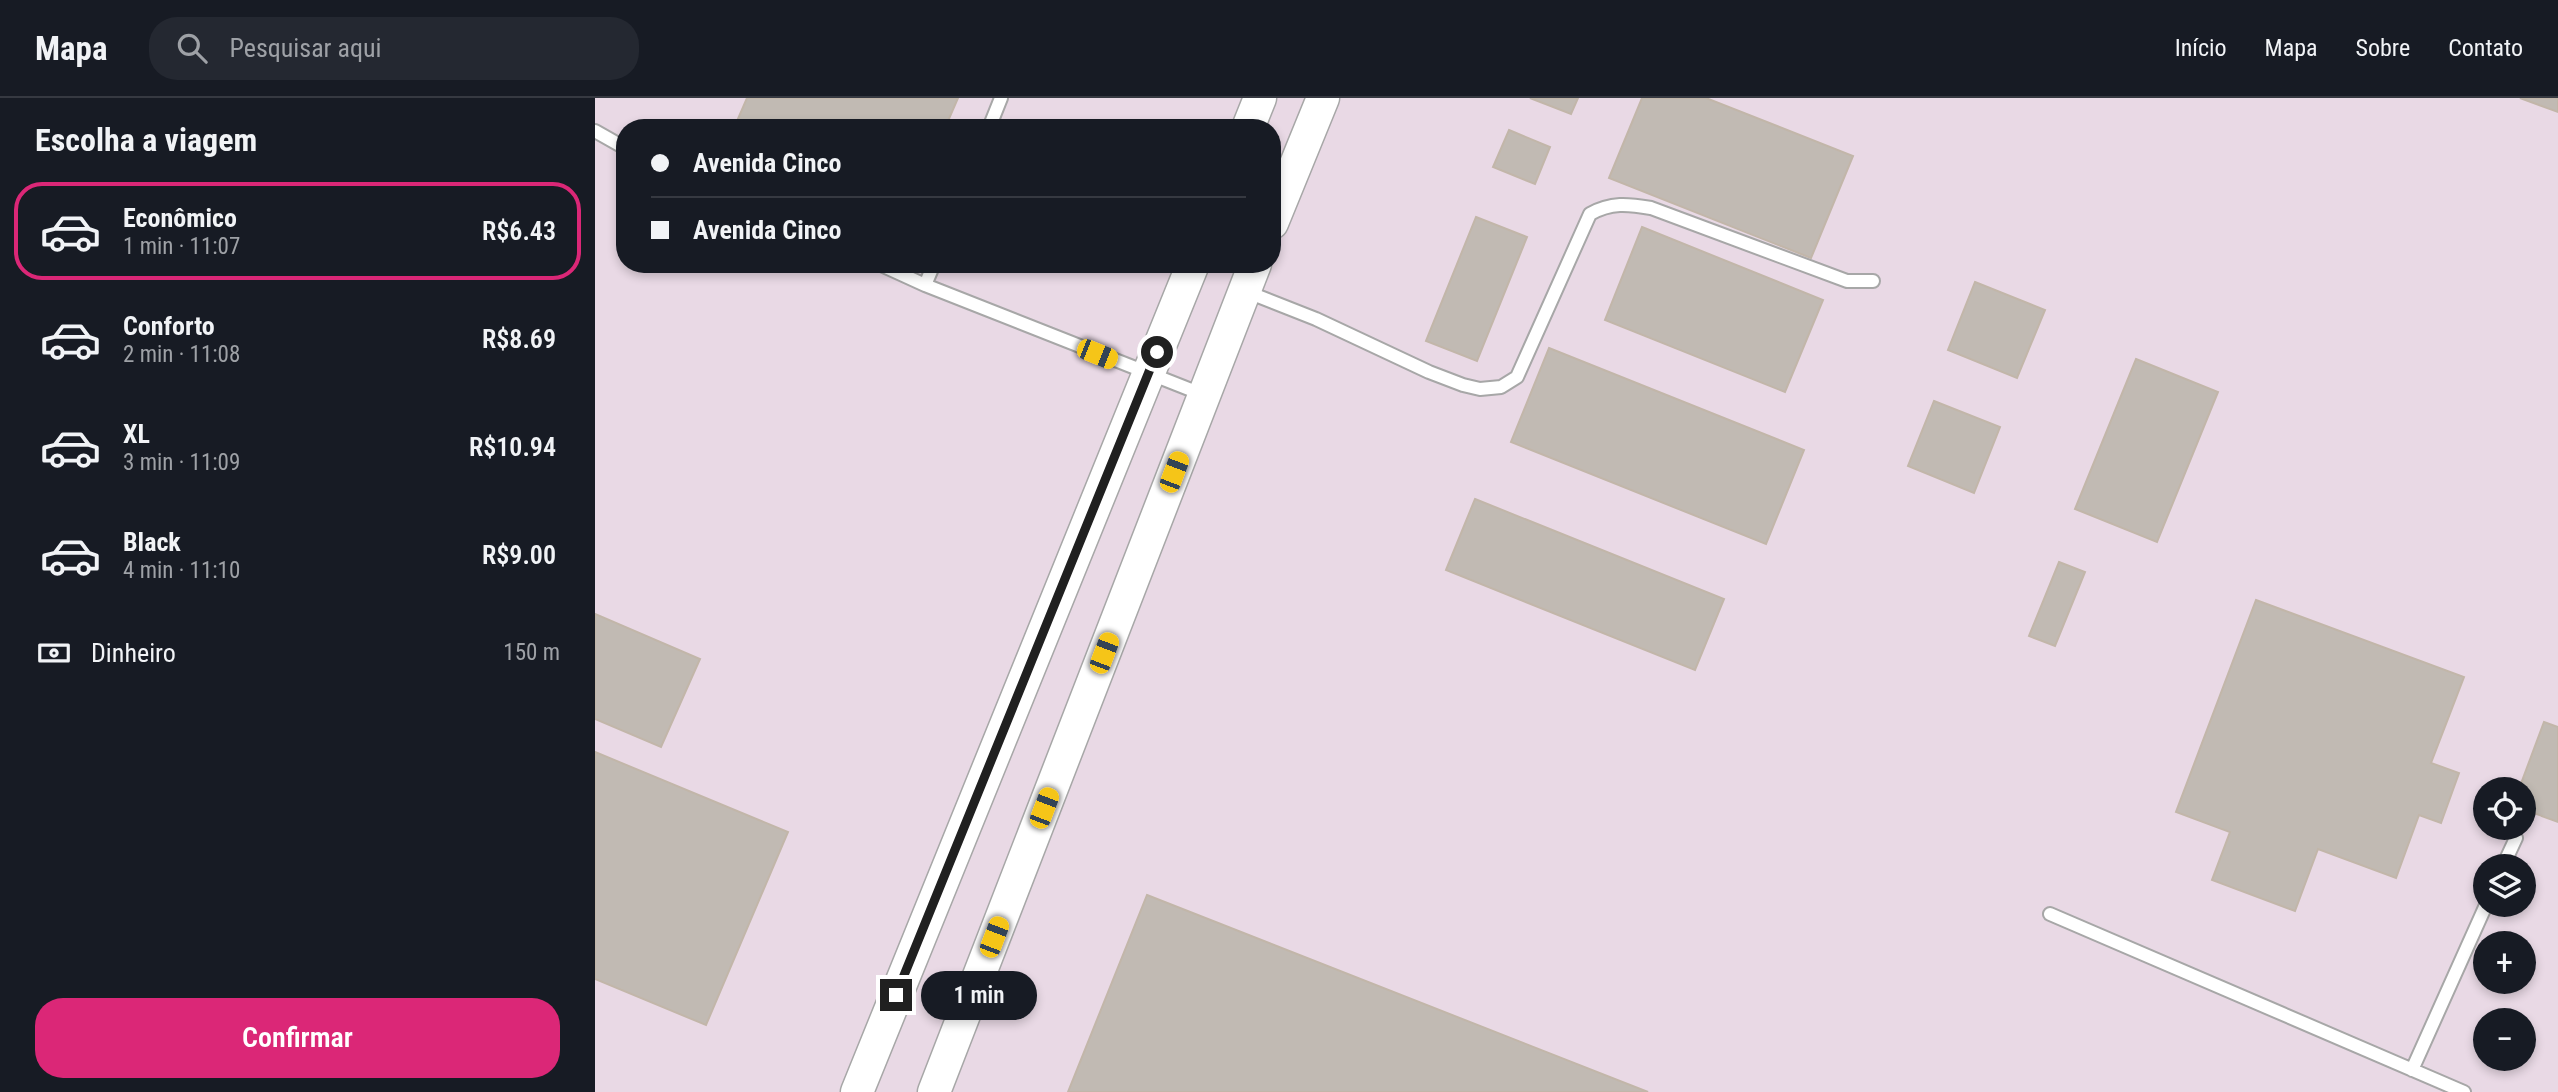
<!DOCTYPE html>
<html lang="pt">
<meta charset="utf-8">
<style>
:root{--surface:#171b24;--page:#242831;--text:#f1f3f6;--muted:#9ea1a6;--line:#363941;--accent:#db2777}
body{margin:0;font-family:"Roboto Condensed",sans-serif;background:var(--page);color:var(--text);height:100vh;display:flex;flex-direction:column;font-size:26px;white-space:nowrap}
*{box-sizing:border-box;margin:0}
p{font-size:23px;color:var(--muted)}
.icon{flex:none;width:38px;height:38px;fill:none;stroke:currentColor;stroke-width:2;stroke-linecap:round;stroke-linejoin:round}
.map{position:relative;flex:1;overflow:hidden}
.panel{display:flex;flex-direction:column;background:var(--surface);width:595px}
.panel>*{flex:none}
.hud{position:absolute;left:21px;top:21px;width:665px;height:154px;border-radius:28px;box-shadow:0 4px 10px #0003;display:grid;align-content:center;height:154px;padding:0 35px;background:var(--surface)}
.controls{position:absolute;left:1878px;top:679px;display:grid;gap:14px}
.controls a{display:grid;place-items:center;width:63px;height:63px;border-radius:50%;background:var(--surface);box-shadow:0 4px 10px #0003;font-size:35px}
.end{position:absolute;width:32px;height:32px;margin:-16px;border:9px solid #202020;background:#fff;box-shadow:0 0 0 4px #fff}
.from{border-radius:50%}
.bubble{position:absolute;height:49px;border-radius:24px;background:var(--surface);box-shadow:0 4px 10px #0003;font-size:23px;font-weight:600;line-height:49px;text-align:center}
.car{position:absolute;width:21px;height:42px;margin:-21px -10px;border-radius:9px;box-shadow:0 0 5px 2px #0007;background:linear-gradient(#f5c518 24%,#345 0 40%,#f5c518 0 76%,#345 0 86%,#f5c518 0)}
.hud b{display:flex;align-items:center;gap:24px;height:66px;font-size:26px}
.hud b+b{border-top:2px solid var(--line)}
.hud i{width:18px;height:18px;background:var(--text)}
ul{padding:0;list-style:none}
li{display:flex;align-items:center;gap:21px;height:98px;margin:0 14px 10px;padding:0 21px;border:4px solid transparent;border-radius:28px}
li div{flex:1}
li b{display:block;font-size:26px}
li em{font-style:normal;font-weight:600}
li.current{border-color:var(--accent)}
li>.icon{width:63px;height:63px;stroke-width:1.5}
h2{padding:0 35px;font-size:32px;line-height:84px}
.pay{display:flex;align-items:center;gap:18px;height:77px;padding:0 35px;font-size:26px}
.pay p{margin-inline-start:auto}
.primary-button{display:flex;gap:14px;margin-top:auto;padding:14px 35px}
.primary-button a{flex:1;height:80px;border-radius:28px;background:var(--accent);color:#fff;font-size:28px;font-weight:600;line-height:80px;text-align:center}
header{display:flex;align-items:center;gap:42px;box-sizing:border-box;height:98px;padding:0 35px;background:var(--surface);border-bottom:2px solid var(--line)}
header strong{font-size:33px}
nav{display:flex;gap:38px;margin-inline-start:auto;font-size:24px}
.search{width:490px;height:63px;background:var(--page);display:flex;align-items:center;gap:18px;box-sizing:border-box;padding:0 24px;border-radius:28px;color:var(--muted);font-size:26px}
main{display:flex;flex:1;min-height:0}
.map>svg:first-child{display:block}
.industrial{fill:#e9d9e5;fill-rule:evenodd}
.building{fill:#c1bab3;stroke:#c2b6a9;stroke-width:2}
.lines{fill:none;stroke-linecap:round;stroke-linejoin:round}
.service-casing{stroke:#a7a7a7;stroke-width:16}
.tertiary-casing{stroke:#a7a7a7;stroke-width:35}
.service{stroke:#fff;stroke-width:12}
.tertiary{stroke:#fff;stroke-width:32}
.route{stroke:#202020;stroke-width:9}
</style>
<header>
<strong>Mapa</strong>
<div class="search"><svg class="icon" aria-label="search" viewBox="0 0 24 24"><circle cx="10" cy="10" r="6"/><path d="M15 15l6 6"/></svg>Pesquisar aqui</div>
<nav><a>Início</a><a>Mapa</a><a>Sobre</a><a>Contato</a></nav>
</header>
<main>
<section class="panel">
<h2>Escolha a viagem</h2>
<ul>
<li class="current"><svg class="icon" aria-label="car" viewBox="0 0 24 24"><path d="M5 17H2v-5l4-1 3-4h7l3 4 3 1v5h-3M9 17h6M6 11h13"/><circle cx="7" cy="17" r="2"/><circle cx="17" cy="17" r="2"/></svg><div><b>Econômico</b><p>1 min · 11:07</p></div><em>R$6.43</em></li>
<li><svg class="icon" aria-label="car" viewBox="0 0 24 24"><path d="M5 17H2v-5l4-1 3-4h7l3 4 3 1v5h-3M9 17h6M6 11h13"/><circle cx="7" cy="17" r="2"/><circle cx="17" cy="17" r="2"/></svg><div><b>Conforto</b><p>2 min · 11:08</p></div><em>R$8.69</em></li>
<li><svg class="icon" aria-label="car" viewBox="0 0 24 24"><path d="M5 17H2v-5l4-1 3-4h7l3 4 3 1v5h-3M9 17h6M6 11h13"/><circle cx="7" cy="17" r="2"/><circle cx="17" cy="17" r="2"/></svg><div><b>XL</b><p>3 min · 11:09</p></div><em>R$10.94</em></li>
<li><svg class="icon" aria-label="car" viewBox="0 0 24 24"><path d="M5 17H2v-5l4-1 3-4h7l3 4 3 1v5h-3M9 17h6M6 11h13"/><circle cx="7" cy="17" r="2"/><circle cx="17" cy="17" r="2"/></svg><div><b>Black</b><p>4 min · 11:10</p></div><em>R$9.00</em></li>
</ul>
<div class="pay"><svg class="icon" aria-label="cash" viewBox="0 0 24 24"><path d="M3 7h18v10H3z"/><circle cx="12" cy="12" r="2"/></svg>Dinheiro<p>150 m</p></div>
<div class="primary-button"><a>Confirmar</a></div>
</section>
<div class="map">
<svg width="1963" height="994" viewBox="0 0 1963 994">
<rect width="100%" height="100%" fill="#f0eee7"/>
<path class="industrial" d="M0,0H1963V994H0ZM30,30H677V166H30ZM1890,691H1928V730H1890ZM1890,768H1928V807H1890ZM1890,845H1928V884H1890ZM1890,922H1928V961H1890Z"/>
<path class="building" d="M152,0H363L350,30H139Z
M935,0H983L976,16Z
M1047,0H1111L1258,58L1216,160L1014,80Z
M1925,0H1963V14Z
M914,32L955,49L940,86L898,69Z
M881,119L932,139L882,263L831,243Z
M1047,129L1228,202L1190,294L1010,222Z
M1380,184L1450,212L1422,280L1353,252Z
M954,250L1209,352L1171,446L916,344Z
M1541,261L1623,294L1562,444L1480,411Z
M1339,303L1405,329L1379,395L1313,368Z
M880,401L1129,501L1100,572L851,472Z
M1464,464L1490,474L1460,548L1434,538Z
M1661,502L1869,579L1836,665L1864,675L1846,725L1824,717L1801,780L1723,751L1700,813L1617,782L1635,734L1581,714Z
M0,516L105,561L66,649L0,621Z
M1949,624L1963,629V724L1928,711V691H1924Z
M0,654L193,734L111,927L0,881Z
M552,797L1053,994H473Z"/>
<g class="lines">
<defs>
<path id="service" d="M394,30L406,0
M0,33L30,50
M284,166L330,187L609,297
M330,187L339,166
M650,193L721,221L834,274L868,287L885,291L906,289L922,279L995,116C1016,104 1033,106 1056,110L1252,183H1278
M1908,768L1921,740
M1455,816L1869,994
M1817,972L1891,807"/>
<path id="tertiary" d="M653,30L665,0
M677,125L728,0
M262,994L598,166
M339,994L660,166"/>
</defs>
<use href="#service" class="service-casing"/>
<use href="#tertiary" class="tertiary-casing"/>
<use href="#service" class="service"/>
<use href="#tertiary" class="tertiary"/>
</g>
<g class="lines">
<path class="route" d="M301,897L562,254"/>
</g>
</svg>
<div class="controls">
<a><svg class="icon" aria-label="locate" viewBox="0 0 24 24"><circle cx="12" cy="12" r="6"/><path d="M12 2v4M12 18v4M2 12h4M18 12h4"/></svg></a>
<a><svg class="icon" aria-label="layers" viewBox="0 0 24 24"><path d="M12 4l9 5-9 5-9-5zM3 14l9 5 9-5"/></svg></a>
<a>+</a>
<a>−</a>
</div>
<i class="end from" style="left:562px;top:254px"></i>
<i class="end" style="left:301px;top:897px"></i>
<div class="bubble" style="left:326px;top:873px;width:116px">1 min</div>
<i class="car" style="left:502px;top:256px;rotate:112deg"></i>
<i class="car" style="left:579px;top:374px;rotate:21deg"></i>
<i class="car" style="left:509px;top:555px;rotate:21deg"></i>
<i class="car" style="left:449px;top:710px;rotate:21deg"></i>
<i class="car" style="left:399px;top:839px;rotate:21deg"></i>
<div class="hud">
<b><i class="from"></i>Avenida Cinco</b>
<b><i></i>Avenida Cinco</b>
</div>
</div>
</main>
